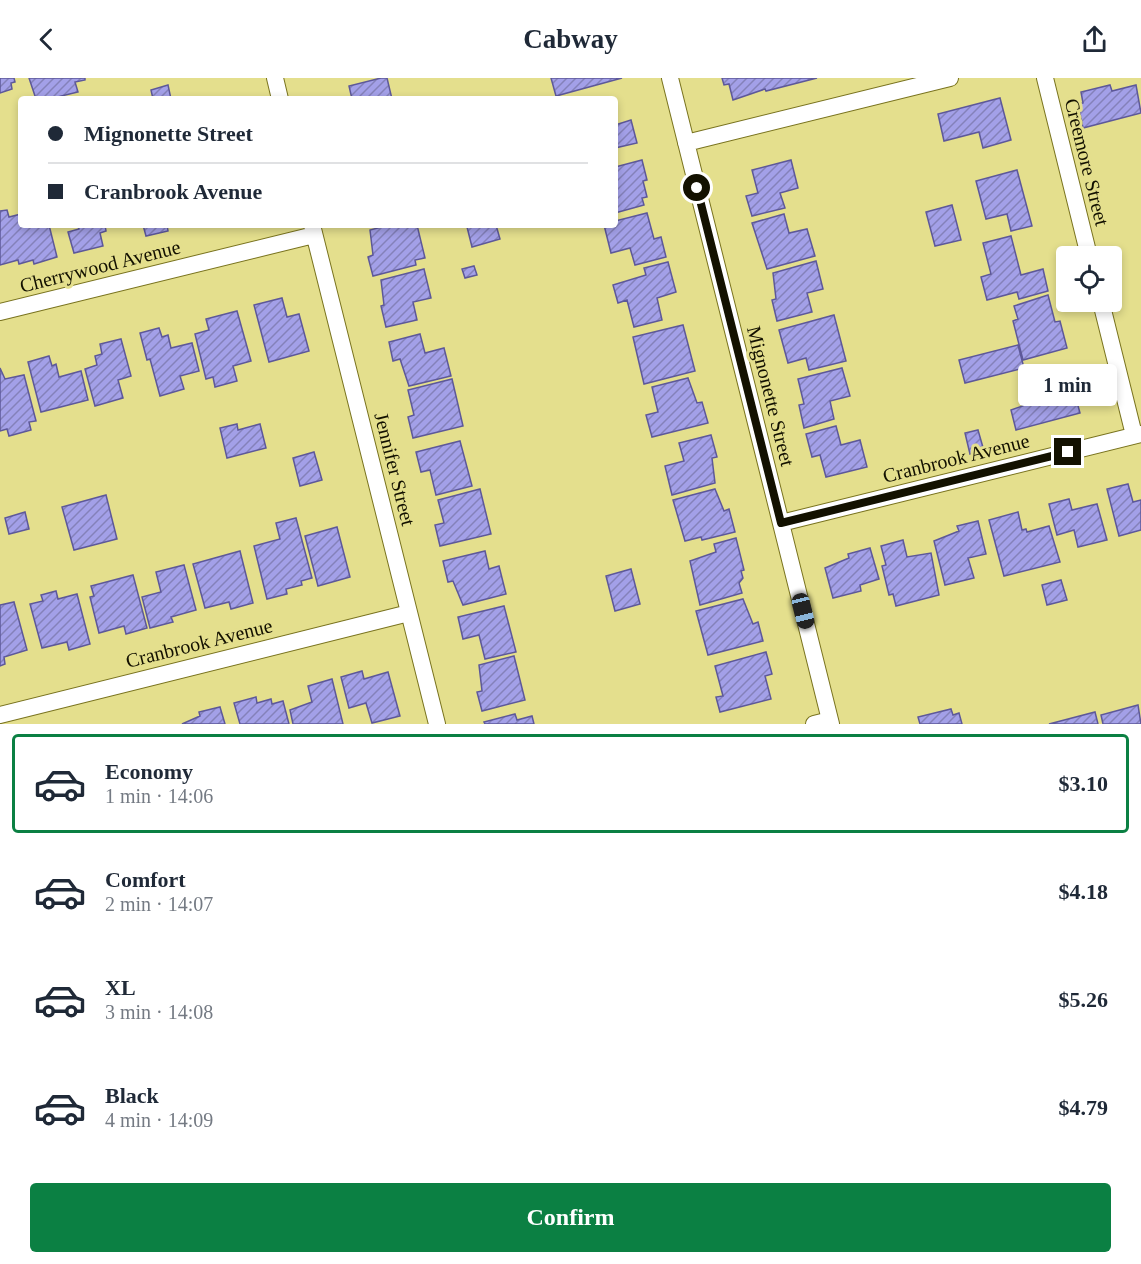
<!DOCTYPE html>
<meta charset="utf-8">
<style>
:root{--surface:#fff;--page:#f2f2f3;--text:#1f2937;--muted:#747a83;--line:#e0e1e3;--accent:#0b8043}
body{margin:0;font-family:Georgia,serif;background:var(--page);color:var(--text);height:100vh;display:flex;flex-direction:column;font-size:22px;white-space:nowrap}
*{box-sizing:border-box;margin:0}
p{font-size:20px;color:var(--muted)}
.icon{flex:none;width:33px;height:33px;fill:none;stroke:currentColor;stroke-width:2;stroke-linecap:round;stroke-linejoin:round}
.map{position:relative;height:646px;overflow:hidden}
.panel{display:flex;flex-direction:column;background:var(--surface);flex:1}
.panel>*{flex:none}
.guide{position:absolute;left:18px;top:18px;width:600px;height:132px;border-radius:6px;box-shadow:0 3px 9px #0003;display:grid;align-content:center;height:132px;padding:0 30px;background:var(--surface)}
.controls{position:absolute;left:1056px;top:168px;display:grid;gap:12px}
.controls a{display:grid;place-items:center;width:66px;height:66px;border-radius:6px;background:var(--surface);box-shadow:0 3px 9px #0003;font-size:30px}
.end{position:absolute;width:27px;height:27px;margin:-14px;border:8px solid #131100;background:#fff;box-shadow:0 0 0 3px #fff}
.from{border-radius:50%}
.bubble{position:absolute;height:42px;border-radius:6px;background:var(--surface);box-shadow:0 3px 9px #0003;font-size:20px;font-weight:800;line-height:42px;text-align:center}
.car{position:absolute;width:18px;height:36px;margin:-18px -9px;border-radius:8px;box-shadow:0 0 4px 2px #0007;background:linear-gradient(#222 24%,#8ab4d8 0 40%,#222 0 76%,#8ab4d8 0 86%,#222 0)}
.guide b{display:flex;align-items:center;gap:21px;height:57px;font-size:22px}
.guide b+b{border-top:2px solid var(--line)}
.guide i{width:15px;height:15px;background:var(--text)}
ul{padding:10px 0 0;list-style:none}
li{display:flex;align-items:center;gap:18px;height:99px;margin:0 12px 9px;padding:0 18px;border:3px solid transparent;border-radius:6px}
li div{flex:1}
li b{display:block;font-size:22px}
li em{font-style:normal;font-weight:800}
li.on{border-color:var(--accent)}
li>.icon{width:54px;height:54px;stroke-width:1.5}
.action{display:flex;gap:12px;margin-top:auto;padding:12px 30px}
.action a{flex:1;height:69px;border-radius:6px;background:var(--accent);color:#fff;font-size:24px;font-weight:800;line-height:69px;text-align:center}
header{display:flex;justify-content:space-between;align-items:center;height:78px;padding:0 30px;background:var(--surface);font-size:27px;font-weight:800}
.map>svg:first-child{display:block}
.building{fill:url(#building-hatch);stroke:#5d5899;stroke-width:1.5}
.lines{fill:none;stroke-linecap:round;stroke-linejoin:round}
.minor-casing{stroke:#79731f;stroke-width:18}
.minor{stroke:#fff;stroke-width:16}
.route{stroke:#131100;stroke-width:8}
.labels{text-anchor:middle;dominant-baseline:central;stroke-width:6;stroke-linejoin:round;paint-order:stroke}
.street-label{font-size:20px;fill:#131100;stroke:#e4df8d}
</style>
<header><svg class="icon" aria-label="back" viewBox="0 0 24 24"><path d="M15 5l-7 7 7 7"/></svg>Cabway<svg class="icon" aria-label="share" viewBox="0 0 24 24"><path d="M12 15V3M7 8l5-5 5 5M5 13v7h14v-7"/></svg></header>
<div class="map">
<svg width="1141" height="646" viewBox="0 0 1141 646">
<defs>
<pattern id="building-hatch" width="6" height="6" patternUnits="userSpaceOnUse" patternTransform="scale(1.5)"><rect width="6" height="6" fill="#a3a0e8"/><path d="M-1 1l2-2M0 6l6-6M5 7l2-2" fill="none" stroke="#8481ba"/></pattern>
</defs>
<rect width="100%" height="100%" fill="#e4df8d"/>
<path class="building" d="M0,0H14L15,4L11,5L12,11L0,15Z
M29,0H85V2L75,4L78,14L49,21H36Z
M381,0H387L392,21H352L349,8Z
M551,0H622L556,18Z
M722,0H817L766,13L765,11L733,22L729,6L724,7Z
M168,7L171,21H153L151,12Z
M1110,7L1112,13L1136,7L1141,35L1083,50L1078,26L1083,25L1081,14Z
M1000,20L1011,62L983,70L979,54L944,63L938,36Z
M631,42L637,65L615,70V47Z
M642,82L647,102L643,103L647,119L642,120L644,127L615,135V89Z
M791,82L798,110L780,115L785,130L752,138L746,118L758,115L752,92Z
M1017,92L1032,148L1011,153L1007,136L986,141L976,103Z
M952,127L961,162L935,168L926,134Z
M7,132L9,139L21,136V147H49L57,179L34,186L33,182L19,186L18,182L0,187V133Z
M647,135L654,161L661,159L666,179L635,187L630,170L611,175L604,147H615V143Z
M784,136L789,155L807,151L815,178L767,191L752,145Z
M78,147H105L106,153L100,155L103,168L74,175L68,154L79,151Z
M143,147H167L168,153L146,158Z
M389,147H417L425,180L415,182L416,187L373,198L368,179L373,177L370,152Z
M473,147H496L500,161L472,169L467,149Z
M1011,158L1021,197L1043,191L1048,213L1019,221L1017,214L987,222L981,199L991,196L983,165Z
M816,183L823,211L807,215L812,234L777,243L772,222L776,221L773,195Z
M668,184L676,214L657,220L662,242L634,249L627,222L618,225L613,207L646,197L644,190Z
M474,188L477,197L465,200L462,191Z
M424,191L431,220L413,224L417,242L386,249L381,228L384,227L381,202Z
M1048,217L1055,244L1060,243L1067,270L1023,282L1013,243L1018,241L1014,228Z
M282,220L287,239L299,236L309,273L269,284L254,227Z
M237,233L251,283L233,288L237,303L215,309L213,299L206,301L195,256L209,252L206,241Z
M834,237L846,283L809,292L806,280L788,285L779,252Z
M683,247L695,293L644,306L633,259Z
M159,250L162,259L168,257L171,270L192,265L199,293L180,298L184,311L160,318L150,281L147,282L140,255Z
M420,256L425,275L444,270L451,298L409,308L400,281L393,283L389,264Z
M121,261L131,298L118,302L123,320L95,328L85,291L97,287L95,278L102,276L100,266Z
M1018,267L1024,290L965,305L959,282Z
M49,278L52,288L56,286L59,299L81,293L88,322L41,334L28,284Z
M0,290L5,301L24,297L36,343L29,344L31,352L9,358L7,351L0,353Z
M842,290L850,318L830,323L834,341L804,350L799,327L804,326L798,301Z
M1069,295L1080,335L1016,352L1011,332L1045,320L1040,302Z
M688,300L697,325L702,324L708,345L652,359L646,337L658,334L652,309Z
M452,301L463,348L413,360L408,339L414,337L408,312Z
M237,346L238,352L260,346L266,370L227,380L220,350Z
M836,348L841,367L860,362L867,389L826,399L820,377L812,379L806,356Z
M978,352L984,373L970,376L965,355Z
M711,357L717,379L712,380L715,405L672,417L665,388L684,383L679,365Z
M460,363L472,408L436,417L430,392L421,394L416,374Z
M314,374L322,402L300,408L293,380Z
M1128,406L1133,424L1141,422V452L1119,458L1107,411Z
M480,411L491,456L440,468L435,447L444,445L438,422Z
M715,411L724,433L729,431L735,454L702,462L701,459L685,463L673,422Z
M106,417L117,461L74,472L62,429Z
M1069,421L1072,432L1097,426L1107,462L1078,469L1074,452L1057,457L1049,426Z
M25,434L29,451L9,456L5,440Z
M1018,434L1022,452L1026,451L1027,454L1049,448L1060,484L1004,498L989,442Z
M296,440L312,500L301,503L302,507L286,511L287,516L267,521L254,468L280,461L276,445Z
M978,443L986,476L968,480L974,500L945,507L934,463L959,453L957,448Z
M337,449L350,499L318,508L305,458Z
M736,460L744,492L741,493L743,500L739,505L742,515L700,527L690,483L716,474L714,466Z
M903,462L907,479L931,475L939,517L896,528L893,516L889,517L882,488L886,487L881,468Z
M870,470L879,501L860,507L861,513L833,520L825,490L849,480L848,476Z
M240,473L253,525L231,531L229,524L205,530L193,486Z
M485,473L489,491L499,488L506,516L463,527L453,503L448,504L443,483Z
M184,487L196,532L171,539L173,544L150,550L142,519L161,514L156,494Z
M631,491L640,526L615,533L606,498Z
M133,497L147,550L126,556L124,548L99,555L90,519L94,518L91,508Z
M1061,502L1067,522L1047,527L1042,507Z
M56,513L58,521L77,516L90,566L69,572L67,564L42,570L30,526L43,523L41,517Z
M743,521L753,546L758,544L763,563L708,577L696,533Z
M14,524L27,572L4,579L5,586L0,588V527Z
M504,528L516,574L485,581L479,557L463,561L458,539Z
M766,574L772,596L765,598L771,621L720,634L716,619L723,618L715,588Z
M514,578L525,622L482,633L477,614L482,613L479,587Z
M362,593L364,601L388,594L400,638L372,645L366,625L349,630L341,599Z
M332,601L343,646H293L290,632L312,624L308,608Z
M256,619L257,625L271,621L272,626L283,623L289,646H240L234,625Z
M1138,627L1141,646H1103L1101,637Z
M220,629L225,646H182L200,638L199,634Z
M951,631L953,637L959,635L962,646H920L918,639Z
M1095,634L1098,646H1049Z
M515,636L517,642L532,638L534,646H485L484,644Z"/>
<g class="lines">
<defs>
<path id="minor" d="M275,0L280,21
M670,0L831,646
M1045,0L1089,178
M686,65L950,0
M312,147L437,646
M1101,224L1134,357
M0,234L314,157
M781,445L1141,356
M0,637L409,535
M814,646L830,642"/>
</defs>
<use href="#minor" class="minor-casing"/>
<use href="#minor" class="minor"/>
</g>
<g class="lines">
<path class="route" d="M697,110L781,445L1068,374"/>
</g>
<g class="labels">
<g class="street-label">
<text transform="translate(1087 84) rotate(76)">Creemore Street</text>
<text transform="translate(100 188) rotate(-14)">Cherrywood Avenue</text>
<text transform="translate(771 318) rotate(76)">Mignonette Street</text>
<text transform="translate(956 380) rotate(-14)">Cranbrook Avenue</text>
<text transform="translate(395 391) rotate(76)">Jennifer Street</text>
<text transform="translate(199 565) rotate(-14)">Cranbrook Avenue</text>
</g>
</g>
</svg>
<div class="controls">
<a><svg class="icon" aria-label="locate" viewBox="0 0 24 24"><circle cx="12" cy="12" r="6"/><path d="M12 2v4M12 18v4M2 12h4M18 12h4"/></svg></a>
</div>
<i class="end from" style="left:697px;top:110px"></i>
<i class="end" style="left:1068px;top:374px"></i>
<div class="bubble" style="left:1018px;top:286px;width:99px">1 min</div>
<i class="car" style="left:803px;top:533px;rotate:166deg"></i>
<div class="guide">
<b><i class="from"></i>Mignonette Street</b>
<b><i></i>Cranbrook Avenue</b>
</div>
</div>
<section class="panel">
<ul>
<li class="on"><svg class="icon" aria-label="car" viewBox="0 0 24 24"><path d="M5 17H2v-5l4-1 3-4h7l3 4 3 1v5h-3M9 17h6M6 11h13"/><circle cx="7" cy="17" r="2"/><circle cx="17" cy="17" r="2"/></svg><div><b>Economy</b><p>1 min · 14:06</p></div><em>$3.10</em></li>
<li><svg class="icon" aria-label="car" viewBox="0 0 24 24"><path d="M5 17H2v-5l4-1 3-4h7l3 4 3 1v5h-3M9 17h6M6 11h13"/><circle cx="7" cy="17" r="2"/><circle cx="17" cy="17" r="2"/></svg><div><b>Comfort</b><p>2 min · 14:07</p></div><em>$4.18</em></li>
<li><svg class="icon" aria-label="car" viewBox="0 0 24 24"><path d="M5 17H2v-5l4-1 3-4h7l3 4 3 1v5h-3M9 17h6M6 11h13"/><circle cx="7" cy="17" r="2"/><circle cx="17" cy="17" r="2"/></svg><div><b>XL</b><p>3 min · 14:08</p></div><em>$5.26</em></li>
<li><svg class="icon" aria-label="car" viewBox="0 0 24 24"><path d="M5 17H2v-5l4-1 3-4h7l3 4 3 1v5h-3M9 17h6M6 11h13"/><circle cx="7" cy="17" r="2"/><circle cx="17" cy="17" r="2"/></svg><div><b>Black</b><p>4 min · 14:09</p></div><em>$4.79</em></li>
</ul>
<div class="action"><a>Confirm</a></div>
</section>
